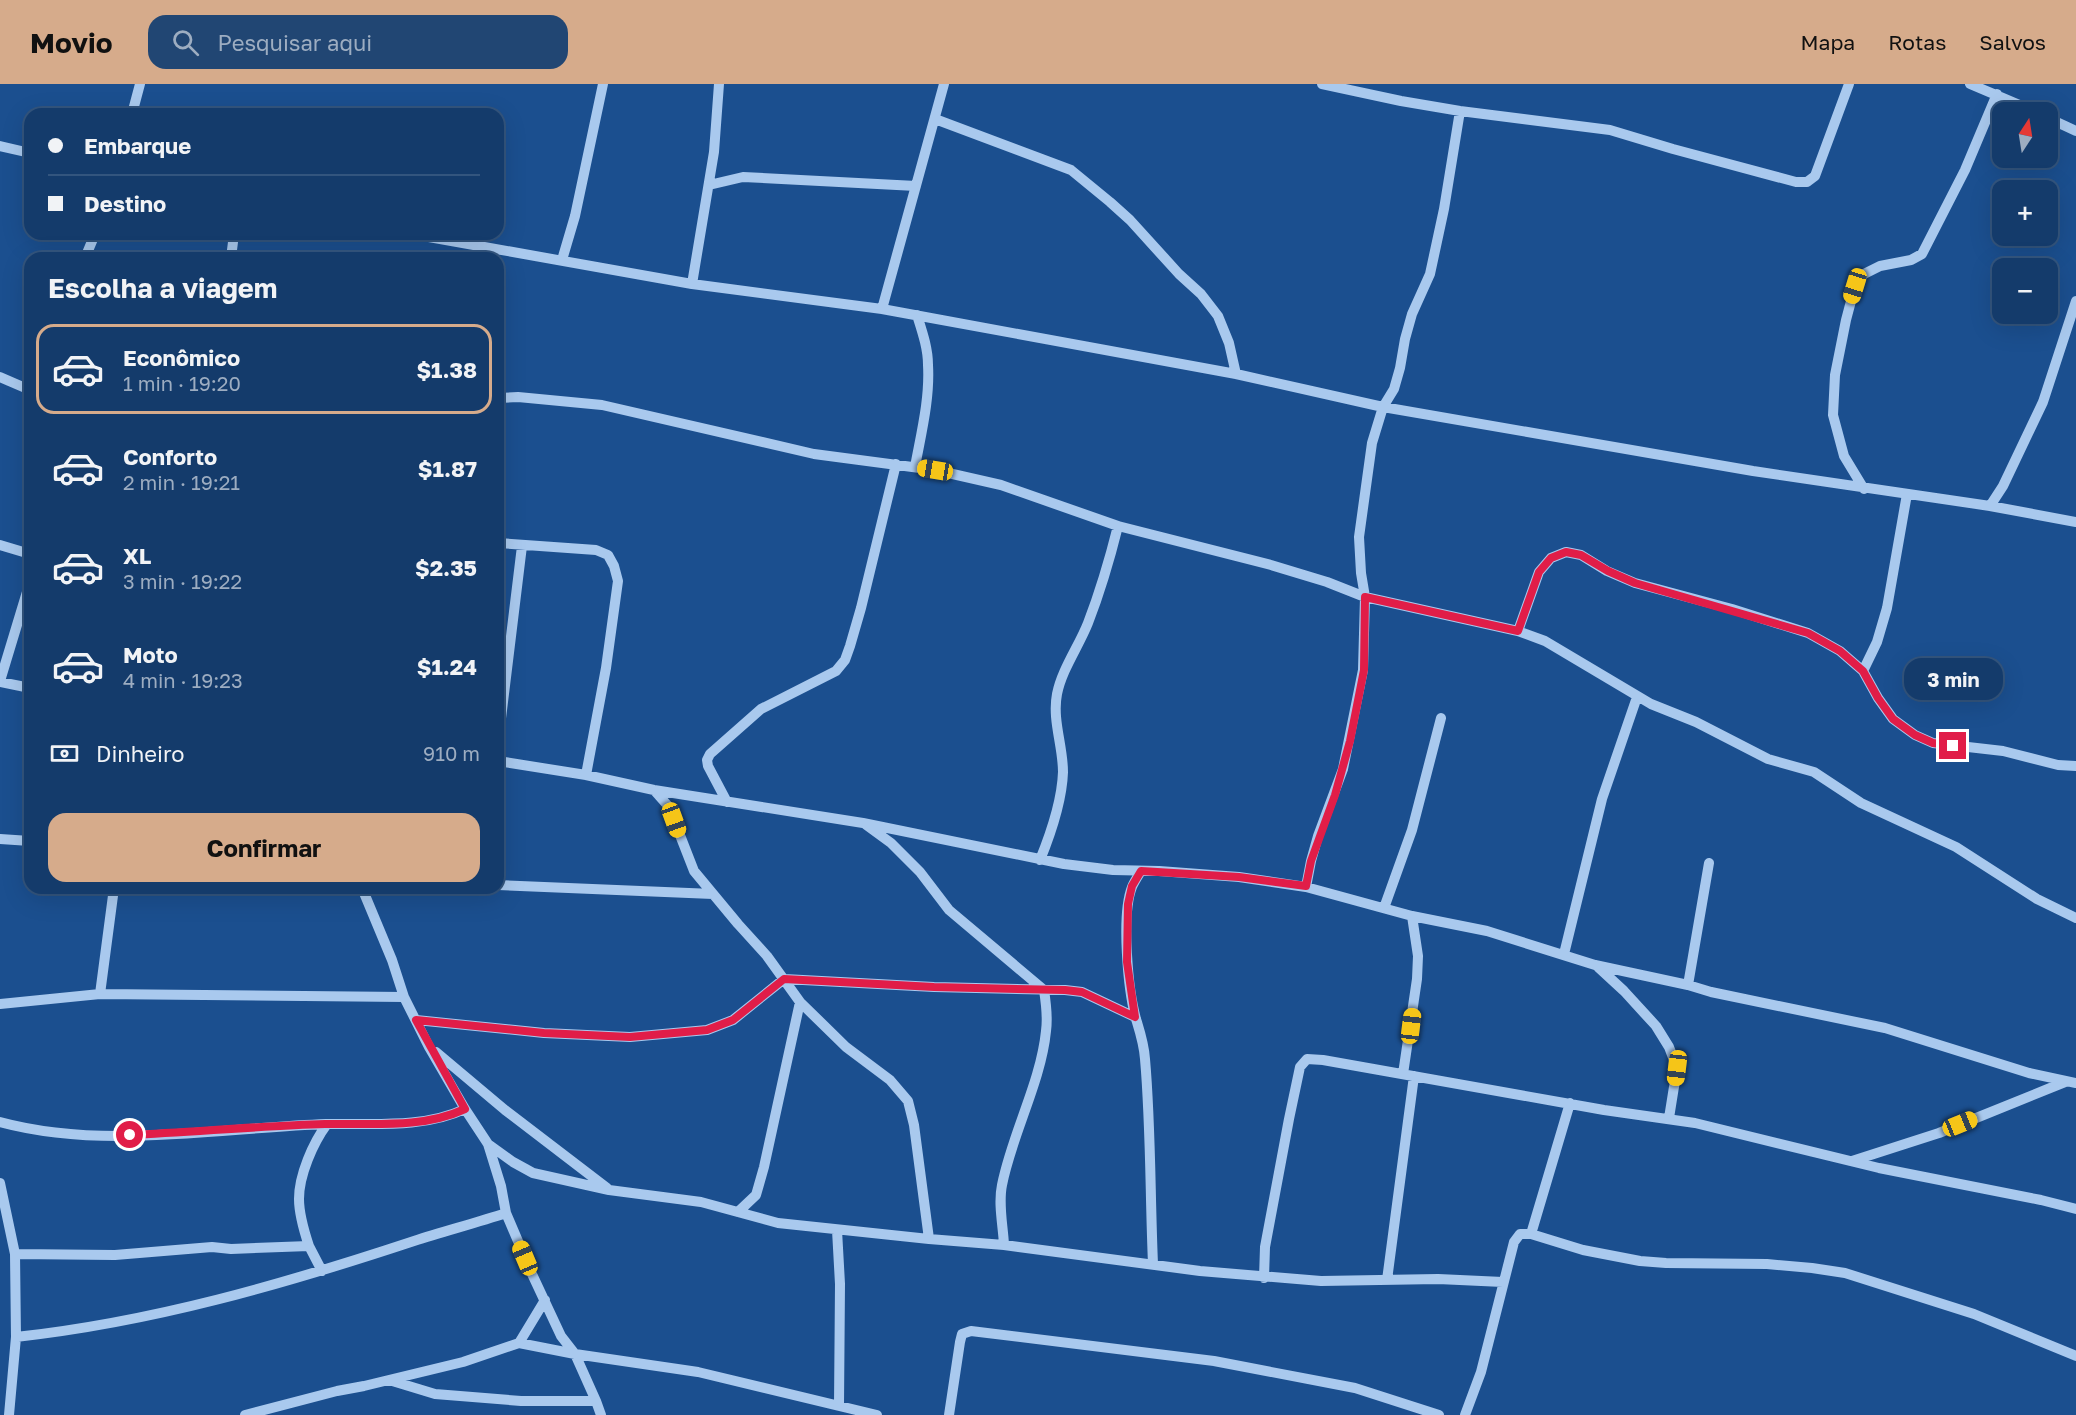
<!DOCTYPE html>
<html lang="pt">
<meta charset="utf-8">
<style>
:root{--surface:#143b6b;--page:#214673;--text:#f1f3f6;--muted:#9dadc1;--line:#33557e;--accent:#d6ab8b}
body{margin:0;font-family:"Golos Text",sans-serif;background:var(--page);color:var(--text);height:100vh;display:flex;flex-direction:column;font-size:22px;white-space:nowrap}
*{box-sizing:border-box;margin:0}
p{font-size:20px;color:var(--muted)}
.icon{flex:none;width:33px;height:33px;fill:none;stroke:currentColor;stroke-width:2;stroke-linecap:round;stroke-linejoin:round}
.map{position:relative;flex:1;overflow:hidden}
.side{position:absolute;left:24px;top:168px;width:480px;height:642px;display:flex;flex-direction:column;background:var(--surface);border-radius:18px;box-shadow:0 6px 24px #0002,0 0 0 2px var(--line)}
.side>*{flex:none}
.guide{position:absolute;left:24px;top:24px;width:480px;height:132px;border-radius:18px;box-shadow:0 6px 24px #0002,0 0 0 2px var(--line);display:grid;align-content:center;height:132px;padding:0 24px;background:var(--surface)}
.needle{width:39px;rotate:12deg}
.fabs{position:absolute;left:1992px;top:18px;display:grid;gap:12px}
.fabs a{display:grid;place-items:center;width:66px;height:66px;border-radius:12px;background:var(--surface);box-shadow:0 6px 24px #0002,0 0 0 2px var(--line);font-size:30px}
.end{position:absolute;width:27px;height:27px;margin:-14px;border:8px solid #e11d48;background:#fff;box-shadow:0 0 0 3px #fff}
.from{border-radius:50%}
.bubble{position:absolute;height:42px;border-radius:18px;background:var(--surface);box-shadow:0 6px 24px #0002,0 0 0 2px var(--line);font-size:20px;font-weight:700;line-height:42px;text-align:center}
.car{position:absolute;width:18px;height:36px;margin:-18px -9px;border-radius:8px;box-shadow:0 0 4px 2px #0007;background:linear-gradient(#f5c518 24%,#345 0 40%,#f5c518 0 76%,#345 0 86%,#f5c518 0)}
.guide b{display:flex;align-items:center;gap:21px;height:57px;font-size:22px}
.guide b+b{border-top:2px solid var(--line)}
.guide i{width:15px;height:15px;background:var(--text)}
ul{padding:0;list-style:none}
li{display:flex;align-items:center;gap:18px;height:90px;margin:0 12px 9px;padding:0 12px;border:3px solid transparent;border-radius:18px}
li div{flex:1}
li b{display:block;font-size:22px}
li em{font-style:normal;font-weight:700}
li.selected{border-color:var(--accent)}
li>.icon{width:54px;height:54px;stroke-width:1.5}
h2{padding:0 24px;font-size:27px;line-height:72px}
.pay{display:flex;align-items:center;gap:15px;height:66px;padding:0 24px;font-size:22px}
.pay p{margin-inline-start:auto}
.button{display:flex;gap:12px;margin-top:auto;padding:12px 24px}
.button a{flex:1;height:69px;border-radius:18px;background:var(--accent);color:#111;font-size:24px;font-weight:700;line-height:69px;text-align:center}
header{display:flex;align-items:center;gap:36px;box-sizing:border-box;height:84px;padding:0 30px;background:var(--accent);color:#111}
header strong{font-size:28px}
nav{display:flex;gap:33px;margin-inline-start:auto;font-size:21px}
.search{width:420px;height:54px;background:var(--page);display:flex;align-items:center;gap:15px;box-sizing:border-box;padding:0 21px;border-radius:18px;color:var(--muted);font-size:22px}
.map>svg:first-child{display:block}
.lines{fill:none;stroke-linecap:round;stroke-linejoin:round}
.minor{stroke:#a9c9ee;stroke-width:10}
.route{stroke:#e11d48;stroke-width:8}
</style>
<header>
<strong>Movio</strong>
<div class="search"><svg class="icon" aria-label="search" viewBox="0 0 24 24"><circle cx="10" cy="10" r="6"/><path d="M15 15l6 6"/></svg>Pesquisar aqui</div>
<nav><a>Mapa</a><a>Rotas</a><a>Salvos</a></nav>
</header>
<div class="map">
<svg width="2076" height="1331" viewBox="0 0 2076 1331">
<rect width="100%" height="100%" fill="#1b4f8f"/>
<g class="lines">
<path class="minor" d="M1322,0L1401,17L1460,27L1610,46L1673,65L1796,98H1807L1815,92L1849,0
M1970,0L2036,28
M132,30L140,0
M2048,34L2076,47
M935,35L1071,86L1110,118L1130,136L1179,190L1201,210L1218,232L1229,259L1236,290
M0,62L30,69
M709,101L743,93L916,102
M412,150L692,200L882,225L1236,290L1383,323L1753,387L1990,422L2076,438
M85,174L95,150
M231,174L234,150
M562,176L575,132L603,0
M692,200L714,68L719,0
M882,225L944,0
M0,293L30,306
M498,314L518,313L602,321L814,370L935,386L1001,401L1118,442C1110,474 1100,508 1088,539C1079,562 1062,585 1057,610C1052,636 1063,662 1063,688C1062,718 1051,749 1040,776
M915,383C921,350 930,315 928,281C928,264 922,247 917,231
M1864,405L1844,372L1833,331L1835,291L1846,236L1855,202L1864,190L1880,182L1911,176L1922,170L1965,86L1997,10
M1990,422L2003,402L2043,318L2076,217
M1118,442L1271,481L1327,498L1365,513L1518,547L1545,557L1651,620L1696,638L1768,675L1814,688L1861,719L1956,763L2037,815L2076,834
M498,459L596,466L608,471L614,482L618,497L606,584L586,691
M0,461L30,470
M1518,547L1539,488L1551,474L1566,468L1581,471L1607,487L1635,499L1732,525L1808,549L1840,567L1863,587L1878,614L1893,635L1915,651L1933,659L2003,667L2058,681L2076,682
M1863,587L1877,558L1887,524L1907,410
M0,597L30,498
M0,598L30,604
M498,659L522,462
M498,677L586,691L654,706L863,739L1064,780L1113,786L1159,787L1239,793L1306,803L1412,832L1487,847L1595,881L1688,901L1711,908L1885,944L2029,989L2076,999
M654,706L669,723L694,787L738,840L767,872L800,918L846,963L890,996L908,1017L914,1041L929,1155
M727,718L708,682L707,676L710,670L761,625L836,587L845,576L850,562L861,524L896,380
M865,740L891,759L920,788L949,826L1044,906C1046,919 1048,933 1046,947C1041,998 1012,1050 1002,1101C998,1120 1003,1141 1004,1161
M0,755L30,757
M1141,787C1138,792 1134,798 1132,803C1121,831 1128,906 1136,935C1140,948 1144,960 1145,975C1151,1043 1150,1112 1153,1180
M498,801L713,810
M1306,803L1311,777L1318,752L1343,685L1363,586L1365,513L1361,489L1359,453L1372,359L1383,323L1394,305L1400,284L1405,255L1412,230L1430,190L1444,125L1460,27
M362,804L392,876L404,913L429,963L465,1025L488,1060L513,1078L533,1089L609,1106L701,1118L778,1139L929,1155L1004,1161L1200,1187L1321,1197L1438,1195L1503,1198
M1384,824L1412,746L1441,634
M1564,870L1602,715L1637,613
M1598,883L1624,907L1656,942L1669,963L1677,984L1669,1034
M1688,901L1709,779
M100,910L114,804
M0,920L100,910L404,913
M416,936L544,949L630,953L707,946L733,936L784,895L934,903L1065,906L1082,908L1135,933
M436,968L505,1026L607,1104
M1403,990L1417,895L1418,872L1412,832
M0,1038C103,1066 220,1044 326,1040C372,1039 422,1045 465,1025
M488,1060L501,1102L506,1129L532,1190L561,1252L575,1270L596,1317L601,1331
M1852,1077L1939,1049L2065,998
M0,1099L15,1170L16,1253L9,1331
M738,1128L756,1111L764,1083L800,918
M837,1146L840,1200L839,1321
M1531,1150L1570,1019
M309,1162C304,1147 299,1131 299,1115C299,1091 313,1059 327,1040
M15,1170L115,1171L212,1163L231,1165L309,1162L322,1187
M1264,1194L1265,1163L1289,1035L1300,983L1307,975L1323,976L1604,1026L1695,1039L1879,1084L2041,1116L2076,1125
M1387,1196L1414,992
M16,1253C153,1238 284,1200 414,1157C445,1147 476,1139 506,1129
M519,1259L545,1216
M389,1296L435,1310L521,1317H596
M245,1331L337,1307L364,1302L463,1278L519,1259L575,1270L698,1288L877,1331
M949,1331L960,1258L962,1250L971,1247L1214,1277L1355,1304L1439,1331
M1465,1331L1481,1288L1514,1158L1520,1150H1531L1583,1166L1640,1177L1666,1179L1767,1180L1812,1184L1845,1189L1974,1230L2076,1272"/>
</g>
<g class="lines">
<path class="route" d="M130,1051C195,1048 260,1042 325,1040C372,1039 422,1045 465,1025L416,936L544,949L630,953L707,946L733,936L784,895L934,903L1065,906L1082,908L1135,933L1127,878L1128,820L1132,802L1141,787L1239,793L1306,802L1311,777L1335,711L1350,657L1364,586L1365,513L1518,547L1539,488L1551,474L1566,468L1581,471L1608,487L1635,499L1808,549L1840,567L1863,587L1878,614L1893,635L1915,651L1933,659L1953,662"/>
</g>
</svg>
<div class="fabs">
<a><svg class="needle" viewBox="-14 -14 28 28"><path d="M0-13l5 13h-10z" fill="#e53935"/><path d="M0 13l5-13h-10z" fill="#9dadc1"/></svg></a>
<a>+</a>
<a>−</a>
</div>
<i class="end from" style="left:130px;top:1051px"></i>
<i class="end" style="left:1953px;top:662px"></i>
<div class="bubble" style="left:1904px;top:574px;width:99px">3 min</div>
<i class="car" style="left:1855px;top:202px;rotate:197deg"></i>
<i class="car" style="left:935px;top:386px;rotate:279deg"></i>
<i class="car" style="left:674px;top:736px;rotate:160deg"></i>
<i class="car" style="left:1411px;top:942px;rotate:7deg"></i>
<i class="car" style="left:1677px;top:984px;rotate:187deg"></i>
<i class="car" style="left:1960px;top:1040px;rotate:68deg"></i>
<i class="car" style="left:525px;top:1174px;rotate:337deg"></i>
<div class="guide">
<b><i class="from"></i>Embarque</b>
<b><i></i>Destino</b>
</div>
<section class="side">
<h2>Escolha a viagem</h2>
<ul>
<li class="selected"><svg class="icon" aria-label="car" viewBox="0 0 24 24"><path d="M5 17H2v-5l4-1 3-4h7l3 4 3 1v5h-3M9 17h6M6 11h13"/><circle cx="7" cy="17" r="2"/><circle cx="17" cy="17" r="2"/></svg><div><b>Econômico</b><p>1 min · 19:20</p></div><em>$1.38</em></li>
<li><svg class="icon" aria-label="car" viewBox="0 0 24 24"><path d="M5 17H2v-5l4-1 3-4h7l3 4 3 1v5h-3M9 17h6M6 11h13"/><circle cx="7" cy="17" r="2"/><circle cx="17" cy="17" r="2"/></svg><div><b>Conforto</b><p>2 min · 19:21</p></div><em>$1.87</em></li>
<li><svg class="icon" aria-label="car" viewBox="0 0 24 24"><path d="M5 17H2v-5l4-1 3-4h7l3 4 3 1v5h-3M9 17h6M6 11h13"/><circle cx="7" cy="17" r="2"/><circle cx="17" cy="17" r="2"/></svg><div><b>XL</b><p>3 min · 19:22</p></div><em>$2.35</em></li>
<li><svg class="icon" aria-label="car" viewBox="0 0 24 24"><path d="M5 17H2v-5l4-1 3-4h7l3 4 3 1v5h-3M9 17h6M6 11h13"/><circle cx="7" cy="17" r="2"/><circle cx="17" cy="17" r="2"/></svg><div><b>Moto</b><p>4 min · 19:23</p></div><em>$1.24</em></li>
</ul>
<div class="pay"><svg class="icon" aria-label="cash" viewBox="0 0 24 24"><path d="M3 7h18v10H3z"/><circle cx="12" cy="12" r="2"/></svg>Dinheiro<p>910 m</p></div>
<div class="button"><a>Confirmar</a></div>
</section>
</div>
